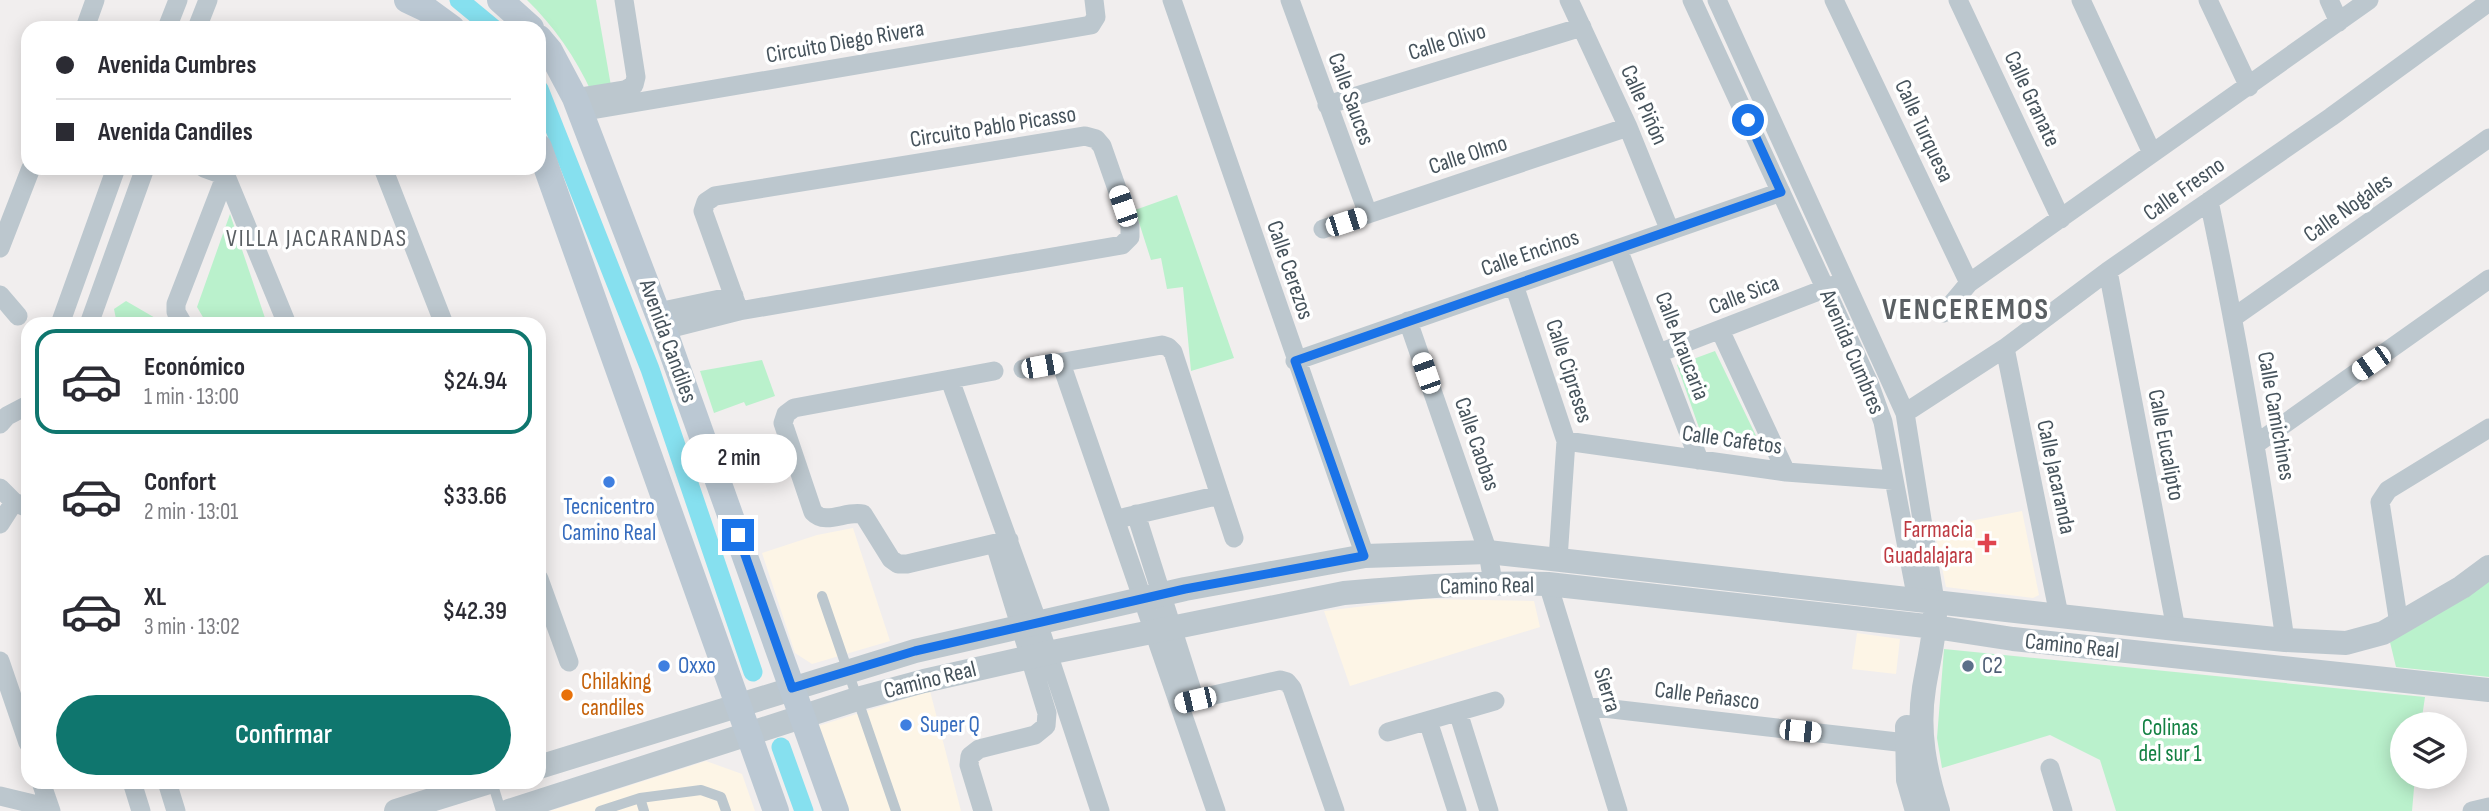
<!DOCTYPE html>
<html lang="es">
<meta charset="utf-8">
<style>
:root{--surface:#fff;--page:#f7f7f7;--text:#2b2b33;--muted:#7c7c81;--line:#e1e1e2;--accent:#0f766e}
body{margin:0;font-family:"Sofia Sans Condensed",sans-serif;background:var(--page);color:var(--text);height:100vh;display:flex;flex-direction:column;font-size:26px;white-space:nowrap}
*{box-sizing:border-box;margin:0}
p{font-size:23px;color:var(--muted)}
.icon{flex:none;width:38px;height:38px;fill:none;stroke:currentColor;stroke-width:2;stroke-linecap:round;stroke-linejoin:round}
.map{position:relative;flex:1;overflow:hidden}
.sheet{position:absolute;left:21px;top:317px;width:525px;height:472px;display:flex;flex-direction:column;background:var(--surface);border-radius:21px;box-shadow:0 4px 18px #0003}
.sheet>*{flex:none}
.guide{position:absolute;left:21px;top:21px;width:525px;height:154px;border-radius:21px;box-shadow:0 4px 18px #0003;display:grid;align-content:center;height:154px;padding:0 35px;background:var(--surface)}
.tools{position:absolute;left:2390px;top:712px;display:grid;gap:14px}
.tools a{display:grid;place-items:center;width:77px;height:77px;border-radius:50%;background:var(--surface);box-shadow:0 4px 18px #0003;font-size:35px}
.end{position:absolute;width:32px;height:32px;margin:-16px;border:9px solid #1a73e8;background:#fff;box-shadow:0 0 0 4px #fff}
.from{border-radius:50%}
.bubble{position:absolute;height:49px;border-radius:24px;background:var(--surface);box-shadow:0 4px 18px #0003;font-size:23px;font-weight:600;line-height:49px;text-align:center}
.car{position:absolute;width:21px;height:42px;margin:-21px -10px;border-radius:9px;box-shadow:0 0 5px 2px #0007;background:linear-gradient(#fff 24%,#345 0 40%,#fff 0 76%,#345 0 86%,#fff 0)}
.guide b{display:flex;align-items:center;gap:24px;height:66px;font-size:26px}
.guide b+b{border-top:2px solid var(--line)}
.guide i{width:18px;height:18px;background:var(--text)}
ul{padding:12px 0 0;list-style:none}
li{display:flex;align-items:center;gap:21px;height:105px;margin:0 14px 10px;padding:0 21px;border:4px solid transparent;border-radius:21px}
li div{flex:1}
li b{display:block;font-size:26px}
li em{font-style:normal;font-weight:600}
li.active{border-color:var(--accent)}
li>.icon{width:63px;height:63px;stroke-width:1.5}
.button{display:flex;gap:14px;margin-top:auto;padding:14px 35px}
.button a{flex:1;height:80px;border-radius:42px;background:var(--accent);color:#fff;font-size:28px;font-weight:600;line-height:80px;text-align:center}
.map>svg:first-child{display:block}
.commercial{fill:#fdf5e6}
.green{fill:#baf1cc}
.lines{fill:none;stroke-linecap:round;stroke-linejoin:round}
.canal{stroke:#86e0ef;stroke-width:19}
.service{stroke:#bcc7ce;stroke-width:10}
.minor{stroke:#bcc7ce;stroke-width:19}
.tertiary{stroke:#bcc7ce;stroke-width:24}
.secondary{stroke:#bbc8d3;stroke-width:26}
.route{stroke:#1a73e8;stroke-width:9}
.shop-dot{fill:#3f7fe0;stroke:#fff;stroke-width:2.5}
.health-dot{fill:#e0444e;stroke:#fff;stroke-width:2.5}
.service-dot{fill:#5c6f8a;stroke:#fff;stroke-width:2.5}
.food-dot{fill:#e8710a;stroke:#fff;stroke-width:2.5}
.labels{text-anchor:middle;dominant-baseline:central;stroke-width:7;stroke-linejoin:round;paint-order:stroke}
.street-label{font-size:23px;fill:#46535c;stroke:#fff}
.shop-label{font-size:23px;fill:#366cbe;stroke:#fff;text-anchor:start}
.health-label{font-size:23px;fill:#be3a42;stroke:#fff;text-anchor:end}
.service-label{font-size:23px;fill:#4e5e75;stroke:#fff;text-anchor:start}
.food-label{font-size:23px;fill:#c56008;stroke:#fff;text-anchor:start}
.park-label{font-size:23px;fill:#138143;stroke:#fff}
.neighbourhood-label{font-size:24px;letter-spacing:2px;fill:#5a5f63;stroke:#fff}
.district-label{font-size:30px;font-weight:bold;letter-spacing:2px;fill:#5a5f63;stroke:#fff}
</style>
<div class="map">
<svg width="2489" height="811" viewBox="0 0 2489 811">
<rect width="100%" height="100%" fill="#f1eeee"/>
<path class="commercial" d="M2022,511L2039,595L2033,598L1946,587L1934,528Z
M853,528L890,641L812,664L795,653L762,553L817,535Z
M1423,599L1534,601L1540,627L1350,686L1324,611Z
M1857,633L1900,639L1896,674L1852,669Z
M930,691L961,811H849L818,726Z
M706,761L742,774L755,811H550Z"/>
<path class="green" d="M527,0H596L611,86L591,91C576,58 553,25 527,0Z
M1177,195L1234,358L1191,371L1183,287L1167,289L1161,258L1151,260L1135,210Z
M230,214L267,324H207L197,307Z
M126,301L157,319L160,324H117L114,309Z
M1715,351L1761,446L1704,442L1677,365Z
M762,360L775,396L746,406L744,402L714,413L700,371Z
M2489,576V677L2396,667L2389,638Z
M1944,649L2425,697L2421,724H2403V777H2415L2412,811H2116L2100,760L2050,735L1942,768L1937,738Z"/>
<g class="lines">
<path class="canal" d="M459,0L493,28
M539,89L650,369L753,672
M781,747L804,811"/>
<path class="service" d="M822,596L896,811
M492,782L501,811
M640,798L644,811
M600,811L640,798L701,790L721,797L726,811"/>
<path class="minor" d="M1172,0L1365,556
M1290,0L1368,214
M1569,0L1628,127L1670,231
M1692,0L1869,383L1883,422L1917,600
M1717,0L1905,413L1935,601
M1834,0L1969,283
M1958,0L2061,219
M2081,0L2152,153
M2208,0L2249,87
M2329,0L2339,22
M85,28L95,0
M167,28L178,0
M197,28L208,0
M575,98L625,90L634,85L636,77L624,0
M1327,105L1582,27
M580,112L1091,25L1096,17L1094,0
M204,168L226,176L287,324
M383,168L444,324
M2209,201C2240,347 2264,492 2285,640
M1323,229L1628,127
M0,248L31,168
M1618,249L1699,460
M2108,271L2176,629
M1514,285L1566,441L1558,559
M0,295L18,316
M658,312L734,296
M1944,313L1969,283L2369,0
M2234,317L2489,138
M1408,321L1488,552L1493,583
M60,324L116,168
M89,324L145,168
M183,324L176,312V304L227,172
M664,330L739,311L1122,245L1130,237V226L1102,146L1096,139L1085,136L715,196L706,202L703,211L739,311
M1720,330L1786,472
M2005,348L2059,615
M1659,353L1837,284
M1295,361L1781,192
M1061,363L1216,811
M1023,369L1162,345L1168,347L1173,352L1234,538
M994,371L794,408L786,414L783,423L813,512C826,526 846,510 863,514L891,559L898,564H907L1009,540
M950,380L1038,623L1100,811
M1905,413L2005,348L2108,271L2331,117L2489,2
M0,424L7,416L28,405
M1566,441L1786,472L1893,480
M2256,444L2489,279
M0,488L14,502L28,508
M1136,514L1195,700
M1126,517L1220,495
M0,524L14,502
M539,579L569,662
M1548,584L1618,811
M2399,624L2380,502L2388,490L2489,428
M0,661L28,743
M1179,703L1280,680L1287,682L1292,688L1335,811
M1586,706L1906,743
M1458,712L1489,811
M1428,721L1457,811
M1388,732L1495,701
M2050,768L2063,811
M41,782L51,811
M132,782L141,811
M167,782L176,811
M0,796L50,808
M983,811L969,765L970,756L979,749L1035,735L1046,726L1047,713L995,544
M2472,811L2489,807"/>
<path class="tertiary" d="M1935,613C1935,638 1928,663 1924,688C1917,731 1925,770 1938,811
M1907,727L1908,780L1917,811
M539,767L915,651L1185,589L1365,556L1488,552L2176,629L2285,640L2346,643L2383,633L2462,587L2489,567
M396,811L489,782
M509,811L857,699L924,681L1048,653L1344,593C1412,587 1480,582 1548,584L1935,627L2013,639L2489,690"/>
<path class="secondary" d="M407,0L426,9L452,28
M500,0L531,28
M539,38L550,51L575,98L664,330L836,811
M539,147L776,811"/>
</g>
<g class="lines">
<path class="route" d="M738,535L792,688L915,651L1185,589L1364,556L1295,361L1781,192L1748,120"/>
</g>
<g class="shop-dot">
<circle cx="609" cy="482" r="7"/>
<circle cx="664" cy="666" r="7"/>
<circle cx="906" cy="725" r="7"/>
</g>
<path class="health-dot" d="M1983.5 532.5h7v7h7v7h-7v7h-7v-7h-7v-7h7z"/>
<circle class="service-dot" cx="1968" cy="666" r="7"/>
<circle class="food-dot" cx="567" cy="695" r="7"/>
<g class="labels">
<g class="street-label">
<text transform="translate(845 42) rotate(-10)">Circuito Diego Rivera</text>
<text transform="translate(1447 42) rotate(-17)">Calle Olivo</text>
<text transform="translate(1351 99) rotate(70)">Calle Sauces</text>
<text transform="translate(2032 99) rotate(65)">Calle Granate</text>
<text transform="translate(1644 105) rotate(66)">Calle Piñón</text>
<text transform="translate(993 127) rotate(-9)">Circuito Pablo Picasso</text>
<text transform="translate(1924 131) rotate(65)">Calle Turquesa</text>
<text transform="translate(1468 155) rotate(-18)">Calle Olmo</text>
<text transform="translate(2184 189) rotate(-35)">Calle Fresno</text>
<text transform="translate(2348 208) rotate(-35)">Calle Nogales</text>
<text transform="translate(1530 253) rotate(-19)">Calle Encinos</text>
<text transform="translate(1290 270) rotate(71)">Calle Cerezos</text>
<text transform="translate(1744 295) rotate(-21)">Calle Sica</text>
<text transform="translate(668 341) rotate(70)">Avenida Candiles</text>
<text transform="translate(1682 346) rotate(69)">Calle Araucaria</text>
<text transform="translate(1852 352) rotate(67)">Avenida Cumbres</text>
<text transform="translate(1569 371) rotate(72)">Calle Cipreses</text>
<text transform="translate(2276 416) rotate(80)">Calle Camichines</text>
<text transform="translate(1732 440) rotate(8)">Calle Cafetos</text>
<text transform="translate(1477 444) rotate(71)">Calle Caobas</text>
<text transform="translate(2166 445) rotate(79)">Calle Eucalipto</text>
<text transform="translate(2056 477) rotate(78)">Calle Jacaranda</text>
<text transform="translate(1487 586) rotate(-1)">Camino Real</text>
<text transform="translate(2072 646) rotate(6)">Camino Real</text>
<text transform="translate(930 680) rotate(-14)">Camino Real</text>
<text transform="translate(1607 690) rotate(73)">Sierra</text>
<text transform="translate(1707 696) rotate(7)">Calle Peñasco</text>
</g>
<g class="shop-label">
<text x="609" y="507" text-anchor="middle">Tecnicentro<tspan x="609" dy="26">Camino Real</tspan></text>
<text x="678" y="666">Oxxo</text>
<text x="920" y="725">Super Q</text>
</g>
<g class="health-label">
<text x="1973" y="530">Farmacia<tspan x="1973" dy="26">Guadalajara</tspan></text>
</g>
<g class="service-label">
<text x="1982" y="666">C2</text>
</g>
<g class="food-label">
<text x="581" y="682">Chilaking<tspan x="581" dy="26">candiles</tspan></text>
</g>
<g class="park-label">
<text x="2170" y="728">Colinas<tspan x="2170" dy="26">del sur 1</tspan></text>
</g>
<g class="neighbourhood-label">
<text x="317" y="238">VILLA JACARANDAS</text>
</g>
<g class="district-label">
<text x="1966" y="310">VENCEREMOS</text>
</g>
</g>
</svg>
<div class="tools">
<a><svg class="icon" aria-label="layers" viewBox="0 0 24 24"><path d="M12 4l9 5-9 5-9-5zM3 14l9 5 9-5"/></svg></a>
</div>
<i class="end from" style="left:1748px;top:120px"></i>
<i class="end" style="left:738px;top:535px"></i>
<div class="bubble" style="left:681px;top:434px;width:116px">2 min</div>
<i class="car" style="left:1123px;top:206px;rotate:341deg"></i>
<i class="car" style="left:1346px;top:222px;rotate:72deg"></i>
<i class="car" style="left:2371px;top:363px;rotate:235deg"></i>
<i class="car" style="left:1042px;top:366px;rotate:80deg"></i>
<i class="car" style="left:1426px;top:373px;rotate:341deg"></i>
<i class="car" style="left:1195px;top:700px;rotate:257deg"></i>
<i class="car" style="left:1800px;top:731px;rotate:96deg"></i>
<div class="guide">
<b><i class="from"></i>Avenida Cumbres</b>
<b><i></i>Avenida Candiles</b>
</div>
<section class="sheet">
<ul>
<li class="active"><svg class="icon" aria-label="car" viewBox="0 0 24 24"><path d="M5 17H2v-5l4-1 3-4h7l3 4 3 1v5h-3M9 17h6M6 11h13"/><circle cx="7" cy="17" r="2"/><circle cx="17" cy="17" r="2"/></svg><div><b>Económico</b><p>1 min · 13:00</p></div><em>$24.94</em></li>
<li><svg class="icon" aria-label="car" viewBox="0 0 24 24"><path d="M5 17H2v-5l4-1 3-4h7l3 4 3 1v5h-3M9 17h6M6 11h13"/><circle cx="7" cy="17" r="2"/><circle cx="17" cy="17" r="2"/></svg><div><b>Confort</b><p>2 min · 13:01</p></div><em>$33.66</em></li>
<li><svg class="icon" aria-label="car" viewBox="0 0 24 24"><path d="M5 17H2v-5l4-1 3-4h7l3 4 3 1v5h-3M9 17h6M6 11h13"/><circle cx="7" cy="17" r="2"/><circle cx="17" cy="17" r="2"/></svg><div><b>XL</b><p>3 min · 13:02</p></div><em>$42.39</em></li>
</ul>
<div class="button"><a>Confirmar</a></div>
</section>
</div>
